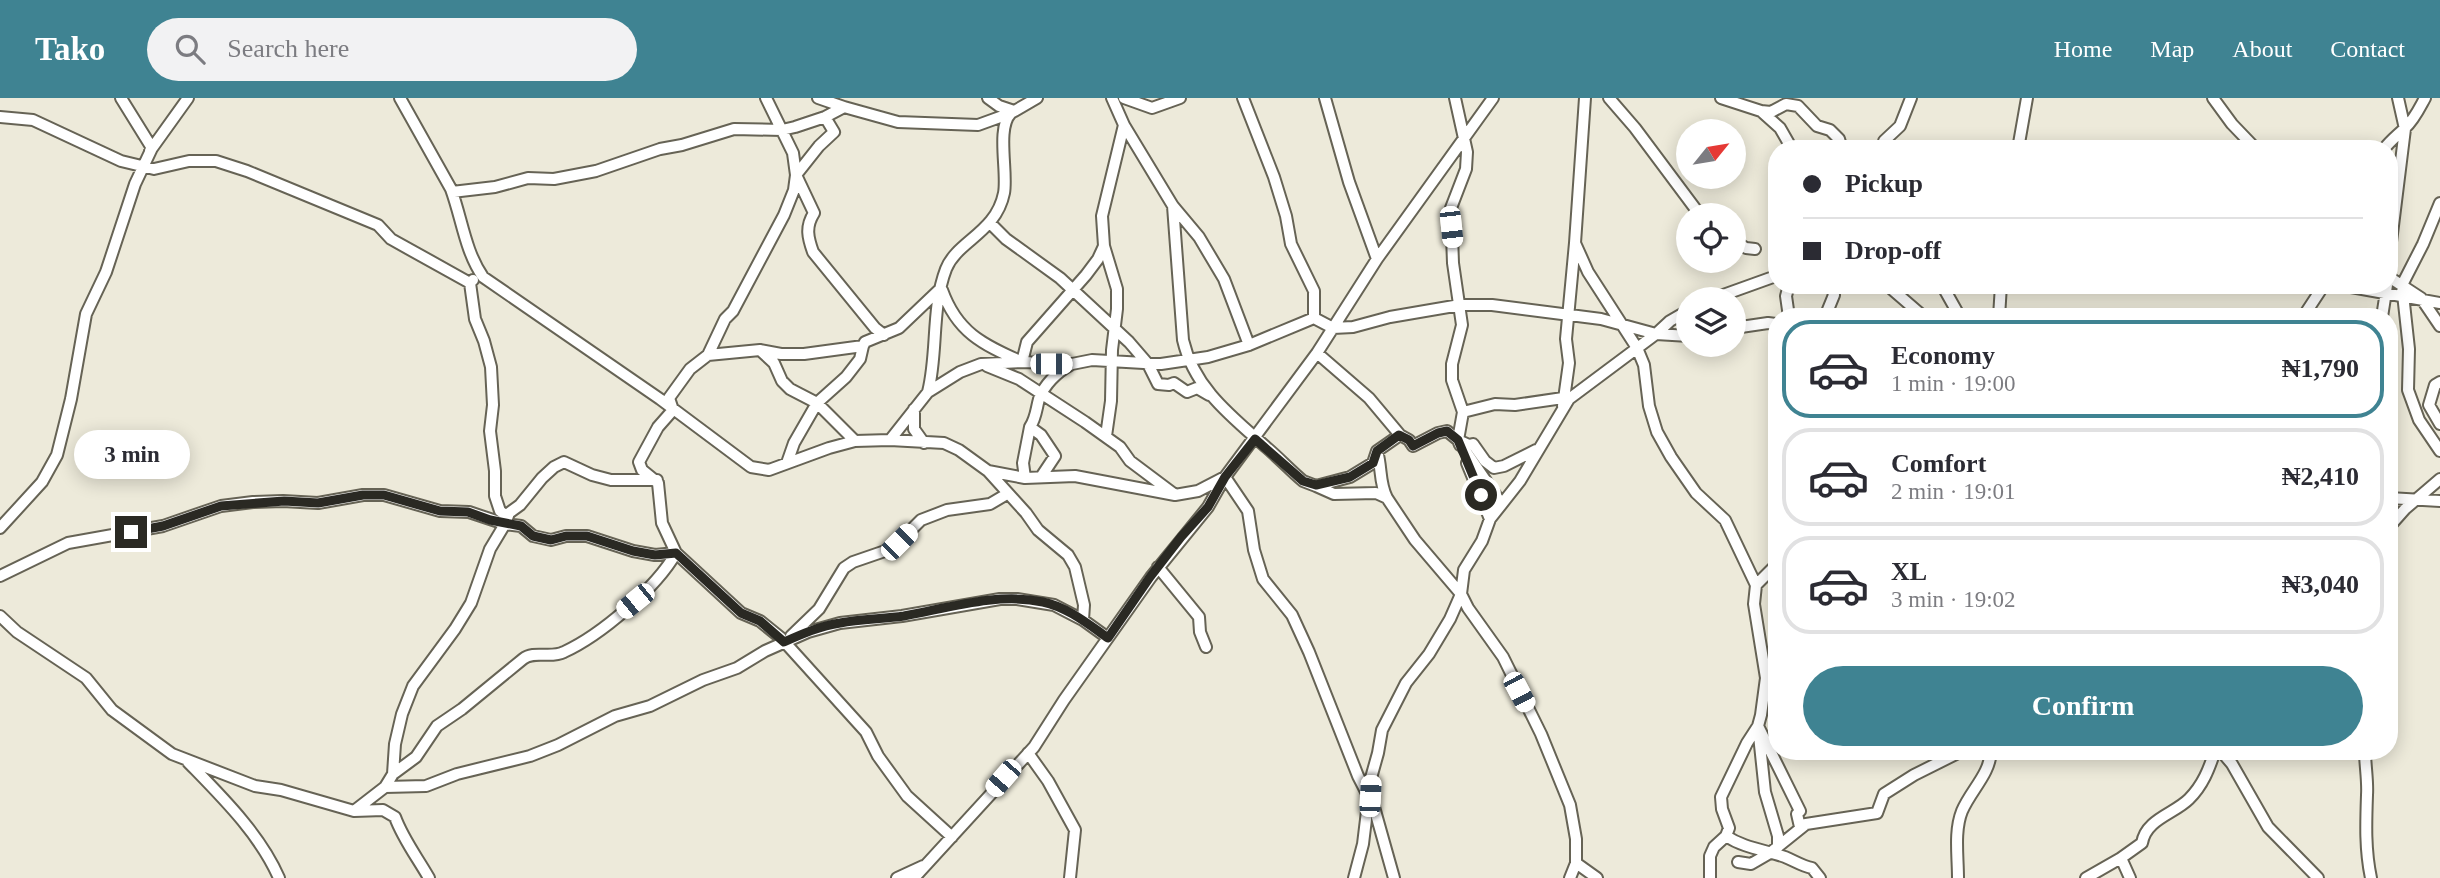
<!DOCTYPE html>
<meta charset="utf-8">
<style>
:root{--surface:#fff;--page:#f2f2f3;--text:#2b2b33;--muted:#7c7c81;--line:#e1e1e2;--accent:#3f8392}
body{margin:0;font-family:Georgia,serif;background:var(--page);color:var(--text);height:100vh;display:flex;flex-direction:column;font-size:26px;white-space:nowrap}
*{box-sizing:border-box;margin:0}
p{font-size:23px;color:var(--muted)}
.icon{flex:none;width:38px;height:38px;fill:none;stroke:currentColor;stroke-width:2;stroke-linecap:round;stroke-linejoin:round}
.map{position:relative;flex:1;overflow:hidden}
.sheet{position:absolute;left:1768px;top:210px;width:630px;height:452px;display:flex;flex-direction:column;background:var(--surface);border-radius:28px;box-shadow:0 4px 18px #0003}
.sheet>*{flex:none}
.banner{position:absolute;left:1768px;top:42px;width:630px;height:154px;border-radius:28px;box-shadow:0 4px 18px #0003;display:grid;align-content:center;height:154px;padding:0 35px;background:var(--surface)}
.needle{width:46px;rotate:60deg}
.tools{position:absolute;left:1676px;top:21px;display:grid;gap:14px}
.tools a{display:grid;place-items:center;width:70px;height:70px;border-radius:50%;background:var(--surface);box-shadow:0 4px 18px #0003;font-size:35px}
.end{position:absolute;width:32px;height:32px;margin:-16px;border:9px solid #2a2923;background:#fff;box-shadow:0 0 0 4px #fff}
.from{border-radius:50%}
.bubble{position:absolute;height:49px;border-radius:24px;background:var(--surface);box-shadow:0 4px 18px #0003;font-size:23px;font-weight:700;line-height:49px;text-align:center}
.car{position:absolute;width:21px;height:42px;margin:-21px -10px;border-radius:9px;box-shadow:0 0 5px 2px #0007;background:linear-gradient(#fff 24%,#345 0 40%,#fff 0 76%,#345 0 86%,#fff 0)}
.banner b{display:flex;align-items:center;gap:24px;height:66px;font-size:26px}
.banner b+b{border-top:2px solid var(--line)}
.banner i{width:18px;height:18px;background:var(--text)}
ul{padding:12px 0 0;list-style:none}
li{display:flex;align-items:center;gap:21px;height:98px;margin:0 14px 10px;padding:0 21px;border:4px solid var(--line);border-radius:28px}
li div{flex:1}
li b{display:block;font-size:26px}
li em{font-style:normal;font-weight:700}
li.on{border-color:var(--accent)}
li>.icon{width:63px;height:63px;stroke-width:1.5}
.cta{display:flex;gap:14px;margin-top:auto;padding:14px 35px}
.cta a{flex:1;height:80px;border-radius:42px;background:var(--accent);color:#fff;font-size:28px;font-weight:700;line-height:80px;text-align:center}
header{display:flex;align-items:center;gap:42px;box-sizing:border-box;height:98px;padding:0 35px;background:var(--accent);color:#fff}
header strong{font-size:33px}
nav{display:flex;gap:38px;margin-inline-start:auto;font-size:24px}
.search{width:490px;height:63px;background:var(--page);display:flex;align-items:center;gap:18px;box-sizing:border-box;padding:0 24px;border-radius:38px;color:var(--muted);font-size:26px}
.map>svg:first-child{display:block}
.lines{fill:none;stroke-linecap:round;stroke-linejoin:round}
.street-casing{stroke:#666355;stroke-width:14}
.street{stroke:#fff;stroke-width:10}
.route{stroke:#2a2923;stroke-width:9}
</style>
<header>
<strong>Tako</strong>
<div class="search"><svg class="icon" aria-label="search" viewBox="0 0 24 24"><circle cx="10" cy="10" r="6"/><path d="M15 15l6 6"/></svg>Search here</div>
<nav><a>Home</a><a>Map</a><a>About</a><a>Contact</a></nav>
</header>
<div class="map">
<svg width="2440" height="780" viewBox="0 0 2440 780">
<rect width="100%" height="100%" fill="#edeada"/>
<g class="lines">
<defs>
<path id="street" d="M400,0L451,91C462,121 465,153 483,179L660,301L751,369L769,372L829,350L855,343L890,342L944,345L959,352L988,373L1025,380L1075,378L1175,397L1198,393L1225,379L1248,413L1254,452L1263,481L1292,517L1309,554L1358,678L1374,709L1394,780
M766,0L793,55L796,77L814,115C805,129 808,140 813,154L875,230L884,237
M818,0L844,9
M988,0L999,8L1014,13
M1112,0L1124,27L1173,108L1199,139L1224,181L1249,247
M1124,0L1152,10L1180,0
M1243,0L1274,79L1286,118L1291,146L1314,193V220
M1325,0L1349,84L1377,161
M1455,0L1467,54L1466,71L1451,110L1453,165L1462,227L1452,266V282L1463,314L1458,342
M1609,0L1635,30L1700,117
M1721,0L1761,13L1771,14L1786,6L1798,8L1817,28L1830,32L1839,41L1842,51
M2213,0L2232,26L2256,51
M1761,13L1780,30L1792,51
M0,19L33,22L121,63L154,71L189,63H216L247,73L378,127L391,141L470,185
M1885,51L1884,43L1900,28L1911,0
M2018,51L2027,0
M2384,51C2391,42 2398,37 2405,30C2414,22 2419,11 2425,0
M150,53L188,0
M452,94L495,89L528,80L554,81L596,73L660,51L682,47L734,31L782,32L795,29L825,19L844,9L898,24L978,27L1011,15L1037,0
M2440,105L2423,146L2402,187L2409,251L2408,292L2419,322L2440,353
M1173,108L1183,242C1194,290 1231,318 1266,349C1279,360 1290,372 1303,383L1316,388L1350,379L1373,365L1377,353L1400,337L1369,300L1317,255
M990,125L1006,141L1060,180L1129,244L1148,266L1158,286L1169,287L1174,285L1187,294L1197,290L1209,297
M1734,143L1746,150L1755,151
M1575,145L1588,174L1637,250L1644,267L1649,308L1657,334L1671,359L1696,395L1725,422L1756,487
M2389,160L2405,31L2398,0
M2389,179L2421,200L2440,228
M473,182L470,185L475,221L484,243L491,269L493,307L490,333L495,373V398L500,413L507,418
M1887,187L1924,219
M1942,187L1960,219
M2340,187L2440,205
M941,190L899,230L865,244L863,248L804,256H781L760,252L708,257L690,271L669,300L673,312L658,329L639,364L642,372L658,385L662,425L676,455L741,515L760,523L781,540L866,634L878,658L907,698L952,739
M942,192C957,234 982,246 1020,263
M1712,201L1776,178
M1789,219L1786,198L1789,187
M1825,219L1834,197L1831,187
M1999,219L2001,187
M2303,219L2324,187
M2382,219L2387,187
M1734,230L1768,225L1776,226
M760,252L774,265L782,283L790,291L817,305L855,343
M708,257L725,221L733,213L784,117L794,92L796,77L819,48L834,34L825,19
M1022,264L1027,244L1086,177L1098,161L1104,148
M987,268L1019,281L1085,324L1120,349L1130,363L1174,396
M2440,284L2435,287L2429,307L2440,326
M928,294C938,255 931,210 946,171C957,143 996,135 1004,95C1008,74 996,30 1011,15
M1563,308L1569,265L1566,241L1575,145L1585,0
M914,311V331L924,345
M1463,314L1495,306L1515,307L1563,300
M1400,337L1409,342L1413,348L1438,335L1447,333L1458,342L1460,347
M1776,337V341
M1106,338L1111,303L1112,252L1117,211V191L1104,148L1102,118L1124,27
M890,342L928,294L960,274L981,266L1022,264L1072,266L1092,262L1161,266L1208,259L1249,247L1314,220L1333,230L1353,229L1390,219L1460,207H1492L1601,221L1656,236L1689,238
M1377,353C1382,370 1379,385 1387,400
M787,365L794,345L817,305L846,279L860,261L863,248
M1467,365L1490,421
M988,373L1026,415L1038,432L1068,457L1075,469L1084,507L1083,522
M1041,379L1055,358L1041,337L1030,329C1036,320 1036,312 1039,301C1044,287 1057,274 1070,267
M1025,380L1023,365L1030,329
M1316,388L1334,396L1376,395L1387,400L1415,442L1461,496L1468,510L1503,559L1541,636L1570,707L1576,741V765L1570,780
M2389,400L2440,403
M1501,405L1458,342L1469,347L1473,346L1485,363L1494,370L1504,368L1536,352
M2389,429L2405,411L2440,381
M0,430L42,384L57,357L71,301L86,216L106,174L135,86L152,50L121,0
M1158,469L1199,519L1200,534L1206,549
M0,478L68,445L163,428L221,408L253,404L283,403L318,405L363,397H384L440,413L469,414L505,426L509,415L520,407L542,380L554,369L564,364L592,377L611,382H657
M0,518L17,534L86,580L112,612L172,656L255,688L281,692L354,713L385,689L393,676L395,646L402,616L413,588L455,531L471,505L490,451L505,426L521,428L533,438L551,442L566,438H587L633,453L655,457L676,455
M791,538L819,511L844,470L853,464L885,453L899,444L921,422L947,412L990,406L1007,396
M2221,653L2232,666L2268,729L2318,780
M2365,653C2365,667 2368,683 2367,697C2366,725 2365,752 2371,780
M1028,655L1048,683L1075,732L1070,780
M188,664C221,698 260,736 279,780
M393,676L416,659L437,628L462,611L523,561C534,552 551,561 564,554C601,537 656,490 676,455
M385,689L426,688L457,676L530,658L558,647L615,618L650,608L703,582L737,570L765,553L808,534L840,525L902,518L1000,501H1017L1054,507L1083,522L1108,540
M354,713L383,712L395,719C403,741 417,759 429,780
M1726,738C1744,750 1765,752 1785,759C1795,763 1802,768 1812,770L1820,780
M1778,748V738L1765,694L1758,628L1800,713L1797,716L1800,729
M2121,760L2142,745C2146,721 2174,716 2189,701C2203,687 2209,671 2215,653
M1738,764L1751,766L1770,755L1806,726L1877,715L1884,696L1914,677L1962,653
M1576,765L1597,780
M897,780L923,768
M914,780L1034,649L1064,602L1151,479L1208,409L1225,379L1317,255L1377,161L1493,0
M1354,780L1363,746L1371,680L1378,655L1382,632L1406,585L1429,556L1450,521L1461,496L1464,472L1482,443L1490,421L1520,383L1569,301L1656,236L1670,223L1689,212
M1710,780V758L1714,749L1726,738L1729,730L1722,711L1721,699L1747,645L1758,628L1761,617L1766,580L1754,506L1756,487L1776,467
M1958,780C1958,758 1954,733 1962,713C1971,692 1990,676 1991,653
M2086,780L2121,760L2130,780"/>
</defs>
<use href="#street" class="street-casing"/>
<use href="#street" class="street"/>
</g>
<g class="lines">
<path class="route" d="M131,434L163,428L221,408L284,403L318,405L363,397H384L440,413L468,414L490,422L521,428L533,438L551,442L566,438H587L633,453L655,457L676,455L741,515L760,523L784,544C802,536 820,528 840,525C861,521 883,521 904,518C948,510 998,494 1043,504C1067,509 1088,526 1108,540L1150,479L1181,439L1208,409L1225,379L1255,341L1303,383L1316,387L1350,379L1373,365L1377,353L1399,337L1409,342L1413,348L1438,335L1447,333L1458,342L1481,397"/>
</g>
</svg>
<div class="tools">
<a><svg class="needle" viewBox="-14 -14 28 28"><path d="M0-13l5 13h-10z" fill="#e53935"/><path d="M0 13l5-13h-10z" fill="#7c7c81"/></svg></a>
<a><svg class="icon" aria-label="locate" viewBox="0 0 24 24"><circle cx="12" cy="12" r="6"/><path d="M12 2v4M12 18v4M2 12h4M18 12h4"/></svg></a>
<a><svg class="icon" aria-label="layers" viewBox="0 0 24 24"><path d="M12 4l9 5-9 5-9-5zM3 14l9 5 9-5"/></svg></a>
</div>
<i class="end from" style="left:1481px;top:397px"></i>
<i class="end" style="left:131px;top:434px"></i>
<div class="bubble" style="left:74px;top:332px;width:116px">3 min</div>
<i class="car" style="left:1451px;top:129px;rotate:174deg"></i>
<i class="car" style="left:1051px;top:266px;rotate:90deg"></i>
<i class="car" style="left:899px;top:444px;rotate:45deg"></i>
<i class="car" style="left:635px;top:503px;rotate:231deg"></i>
<i class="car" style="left:1519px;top:594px;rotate:152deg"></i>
<i class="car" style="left:1003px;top:680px;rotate:221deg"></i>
<i class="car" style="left:1370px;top:698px;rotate:3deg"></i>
<div class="banner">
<b><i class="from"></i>Pickup</b>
<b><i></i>Drop-off</b>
</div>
<section class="sheet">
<ul>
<li class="on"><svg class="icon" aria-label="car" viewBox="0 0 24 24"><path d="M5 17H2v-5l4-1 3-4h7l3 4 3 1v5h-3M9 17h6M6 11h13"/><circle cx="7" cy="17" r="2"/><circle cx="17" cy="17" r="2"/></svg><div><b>Economy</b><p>1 min · 19:00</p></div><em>₦1,790</em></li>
<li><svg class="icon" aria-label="car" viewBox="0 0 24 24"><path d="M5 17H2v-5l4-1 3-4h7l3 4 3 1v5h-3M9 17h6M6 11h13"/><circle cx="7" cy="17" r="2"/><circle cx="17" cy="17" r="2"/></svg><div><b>Comfort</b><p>2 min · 19:01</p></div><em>₦2,410</em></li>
<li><svg class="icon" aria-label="car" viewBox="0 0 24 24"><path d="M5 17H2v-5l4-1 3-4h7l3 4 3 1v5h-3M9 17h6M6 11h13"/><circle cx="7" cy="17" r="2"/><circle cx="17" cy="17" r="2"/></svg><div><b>XL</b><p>3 min · 19:02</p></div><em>₦3,040</em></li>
</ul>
<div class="cta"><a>Confirm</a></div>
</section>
</div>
